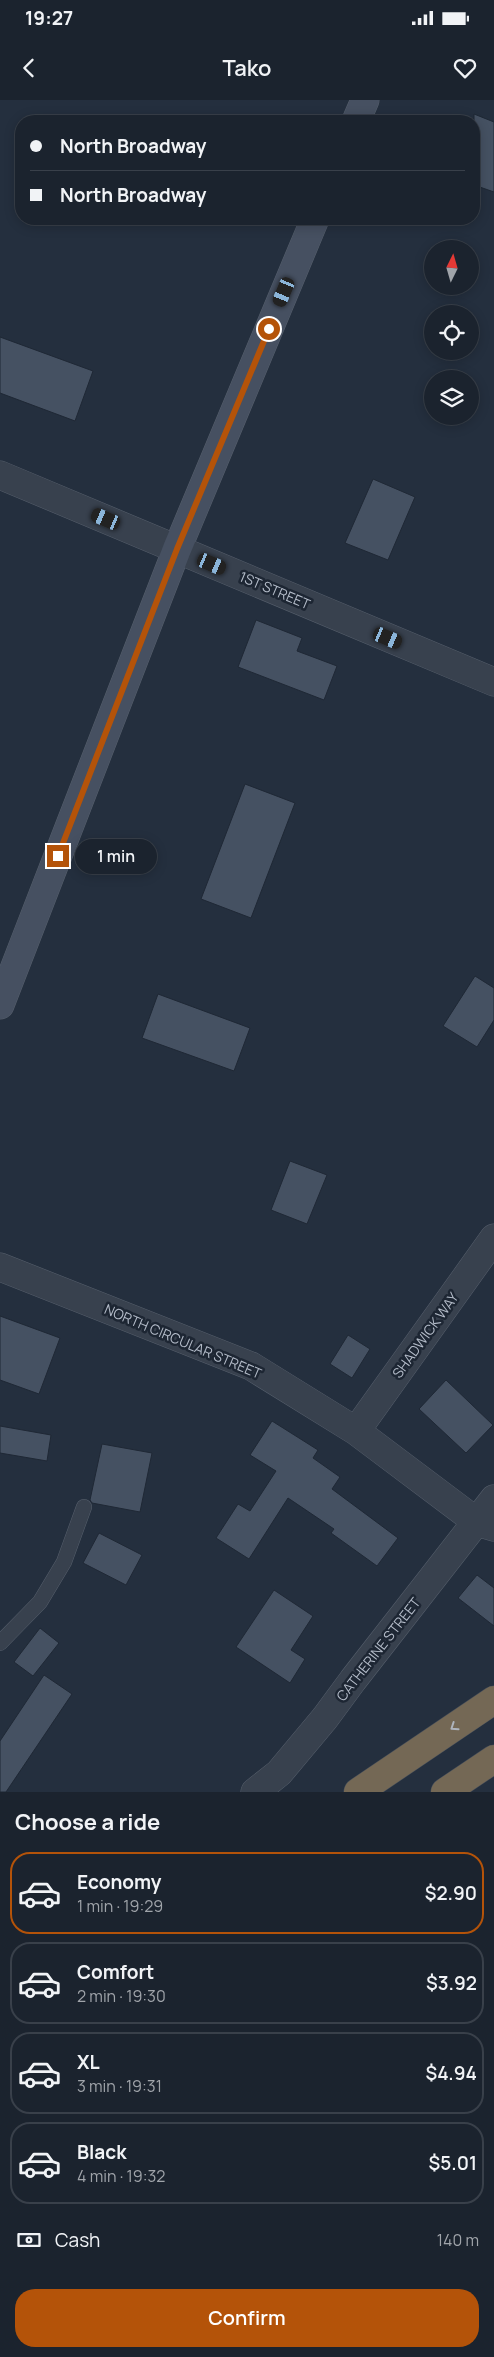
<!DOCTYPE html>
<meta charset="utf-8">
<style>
:root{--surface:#1b232e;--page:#242b36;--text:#f1f3f6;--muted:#a0a4aa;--line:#39404a;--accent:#b45309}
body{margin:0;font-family:Manrope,sans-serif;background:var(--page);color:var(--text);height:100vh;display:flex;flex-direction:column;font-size:19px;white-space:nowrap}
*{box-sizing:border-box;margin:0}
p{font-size:16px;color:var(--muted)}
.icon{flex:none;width:28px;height:28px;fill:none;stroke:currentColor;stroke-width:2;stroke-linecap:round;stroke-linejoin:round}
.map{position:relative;height:1692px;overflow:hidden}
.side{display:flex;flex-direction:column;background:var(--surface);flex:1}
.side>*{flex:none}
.banner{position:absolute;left:15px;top:15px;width:465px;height:110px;border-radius:20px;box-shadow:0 2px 12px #0003,0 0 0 1px var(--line);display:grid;align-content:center;height:110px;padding:0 15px;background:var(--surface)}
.needle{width:32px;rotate:5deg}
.fabs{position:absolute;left:424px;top:140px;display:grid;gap:10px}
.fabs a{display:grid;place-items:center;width:55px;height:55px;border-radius:50%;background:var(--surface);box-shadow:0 2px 12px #0003,0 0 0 1px var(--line);font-size:25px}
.end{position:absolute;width:22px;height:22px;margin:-11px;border:6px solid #b45309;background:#fff;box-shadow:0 0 0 2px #fff}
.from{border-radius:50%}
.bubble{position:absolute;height:35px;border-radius:18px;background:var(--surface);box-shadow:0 2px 12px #0003,0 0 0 1px var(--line);font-size:16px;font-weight:600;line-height:35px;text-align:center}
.car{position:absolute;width:15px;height:30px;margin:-15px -8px;border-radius:6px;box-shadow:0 0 4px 1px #0007;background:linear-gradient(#222 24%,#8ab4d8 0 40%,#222 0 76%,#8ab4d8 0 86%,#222 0)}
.banner b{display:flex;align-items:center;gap:18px;height:48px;font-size:19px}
.banner b+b{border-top:1px solid var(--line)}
.banner i{width:12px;height:12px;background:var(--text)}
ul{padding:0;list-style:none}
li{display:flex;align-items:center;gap:15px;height:82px;margin:0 10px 8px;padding:0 5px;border:2px solid var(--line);border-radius:20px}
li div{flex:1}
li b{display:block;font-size:19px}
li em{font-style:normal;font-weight:600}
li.on{border-color:var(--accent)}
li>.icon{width:45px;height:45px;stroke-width:1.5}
h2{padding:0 15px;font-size:22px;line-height:60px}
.pay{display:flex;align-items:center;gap:12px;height:55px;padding:0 15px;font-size:19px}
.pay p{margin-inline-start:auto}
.primary-button{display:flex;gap:10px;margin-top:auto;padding:10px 15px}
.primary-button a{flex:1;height:58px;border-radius:20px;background:var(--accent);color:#fff;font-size:20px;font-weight:600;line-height:58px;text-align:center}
.status{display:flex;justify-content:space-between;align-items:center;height:35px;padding:0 25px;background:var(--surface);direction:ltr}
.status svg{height:14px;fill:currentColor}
header{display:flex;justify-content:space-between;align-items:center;height:65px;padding:0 15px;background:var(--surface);font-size:22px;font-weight:600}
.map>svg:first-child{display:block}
.building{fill:#455162;stroke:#1f2835}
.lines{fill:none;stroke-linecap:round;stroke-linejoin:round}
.lane-casing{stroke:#565f6c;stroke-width:16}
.street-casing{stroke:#565f6c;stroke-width:29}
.secondary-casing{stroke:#565f6c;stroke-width:29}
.highway-casing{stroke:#434c59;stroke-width:29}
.lane{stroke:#38414e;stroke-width:15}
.street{stroke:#38414e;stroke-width:28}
.secondary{stroke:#465061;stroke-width:28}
.highway{stroke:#746855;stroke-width:28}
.oneway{stroke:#aeb4bd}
.route{stroke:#b45309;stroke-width:6}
.labels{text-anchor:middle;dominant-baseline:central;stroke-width:5;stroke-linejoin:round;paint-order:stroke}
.street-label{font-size:14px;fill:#b4bcc9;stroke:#1d2633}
</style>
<div class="status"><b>19:27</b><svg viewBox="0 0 49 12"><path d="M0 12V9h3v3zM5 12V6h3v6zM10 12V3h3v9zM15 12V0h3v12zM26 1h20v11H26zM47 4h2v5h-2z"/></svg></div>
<header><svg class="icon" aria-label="back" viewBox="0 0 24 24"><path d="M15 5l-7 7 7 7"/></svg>Tako<svg class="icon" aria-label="heart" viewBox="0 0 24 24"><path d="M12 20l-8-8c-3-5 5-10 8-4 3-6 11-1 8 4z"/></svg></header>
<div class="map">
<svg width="494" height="1692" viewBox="0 0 494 1692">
<rect width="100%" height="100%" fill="#242f3e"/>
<path class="building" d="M474,14L494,22V92L474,85Z
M0,237L93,271L75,321L0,293Z
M373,379L415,397L388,460L345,443Z
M256,520L302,538L297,551L337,566L324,600L238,567Z
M245,684L295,703L251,818L201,799Z
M475,876L494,888V920L477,947L443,926Z
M158,894L250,928L234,971L142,938Z
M290,1061L327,1075L307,1124L271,1110Z
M0,1216L60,1238L39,1294L0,1280Z
M348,1235L370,1249L352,1278L330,1264Z
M446,1280L493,1325L466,1353L419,1309Z
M272,1321L318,1350L313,1358L340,1377L332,1389L398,1438L377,1466L331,1433L334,1429L288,1398L249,1459L216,1438L238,1404L250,1411L276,1371L250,1355Z
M0,1326L51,1335L47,1361L0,1353Z
M102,1344L152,1353L140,1412L92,1403L90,1400Z
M99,1433L142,1455L126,1485L83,1463Z
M477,1475L494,1488V1526L458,1498Z
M274,1490L313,1516L291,1550L305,1559L290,1583L236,1547Z
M40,1528L59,1543L33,1576L14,1562Z
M44,1575L72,1594L6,1692H0V1641Z"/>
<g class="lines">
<defs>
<path id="lane" d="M0,1543L40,1502L64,1462L84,1407"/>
<path id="street" d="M0,375L494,582
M0,1167L251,1266L356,1331L477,1422L494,1427
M356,1331L494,1138
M255,1692L279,1673L325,1618L353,1580L494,1399"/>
<path id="secondary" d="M356,21L365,0
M0,905L177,449L315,119"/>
<path id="highway" d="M358,1692L494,1600
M445,1692L494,1659"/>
</defs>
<use href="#lane" class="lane-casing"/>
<use href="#street" class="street-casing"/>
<use href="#secondary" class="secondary-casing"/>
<use href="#highway" class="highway-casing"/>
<use href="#lane" class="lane"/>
<use href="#street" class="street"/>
<use href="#secondary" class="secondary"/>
<use href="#highway" class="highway"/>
</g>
<defs><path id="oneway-chevron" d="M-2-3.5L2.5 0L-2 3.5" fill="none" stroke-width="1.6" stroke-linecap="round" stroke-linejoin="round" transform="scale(1.25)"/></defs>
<use class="oneway" href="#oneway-chevron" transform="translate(454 1627) rotate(146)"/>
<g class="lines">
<path class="route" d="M58,756L177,449L269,229"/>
</g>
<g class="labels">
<g class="street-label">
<text transform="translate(275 490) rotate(23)">1ST STREET</text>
<text transform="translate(425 1235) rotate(-54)">SHADWICK WAY</text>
<text transform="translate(183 1241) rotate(23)">NORTH CIRCULAR STREET</text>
<text transform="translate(378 1549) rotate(-52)">CATHERINE STREET</text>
</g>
</g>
</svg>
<div class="fabs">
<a><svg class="needle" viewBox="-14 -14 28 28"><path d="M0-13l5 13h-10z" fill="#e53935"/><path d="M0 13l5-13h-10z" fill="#a0a4aa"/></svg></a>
<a><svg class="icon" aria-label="locate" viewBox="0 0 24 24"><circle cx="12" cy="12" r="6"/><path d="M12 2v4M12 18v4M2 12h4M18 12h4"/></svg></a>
<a><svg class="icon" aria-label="layers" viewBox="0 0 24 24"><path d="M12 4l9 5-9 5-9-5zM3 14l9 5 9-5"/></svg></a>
</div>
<i class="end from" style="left:269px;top:229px"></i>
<i class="end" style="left:58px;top:756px"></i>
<div class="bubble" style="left:75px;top:739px;width:82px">1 min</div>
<i class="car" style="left:284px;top:192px;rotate:203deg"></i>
<i class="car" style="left:106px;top:419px;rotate:293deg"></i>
<i class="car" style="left:212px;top:464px;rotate:113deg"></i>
<i class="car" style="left:388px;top:538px;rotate:113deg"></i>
<div class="banner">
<b><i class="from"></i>North Broadway</b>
<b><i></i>North Broadway</b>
</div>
</div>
<section class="side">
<h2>Choose a ride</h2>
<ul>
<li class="on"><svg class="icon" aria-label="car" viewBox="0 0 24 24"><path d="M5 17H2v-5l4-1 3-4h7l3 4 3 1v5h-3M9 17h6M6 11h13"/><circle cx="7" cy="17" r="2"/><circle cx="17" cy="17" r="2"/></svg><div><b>Economy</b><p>1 min · 19:29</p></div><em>$2.90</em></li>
<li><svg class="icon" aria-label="car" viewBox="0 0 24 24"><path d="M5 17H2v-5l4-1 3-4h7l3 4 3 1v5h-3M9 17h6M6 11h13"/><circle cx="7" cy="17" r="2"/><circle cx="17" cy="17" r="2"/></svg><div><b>Comfort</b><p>2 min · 19:30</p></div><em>$3.92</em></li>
<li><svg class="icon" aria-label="car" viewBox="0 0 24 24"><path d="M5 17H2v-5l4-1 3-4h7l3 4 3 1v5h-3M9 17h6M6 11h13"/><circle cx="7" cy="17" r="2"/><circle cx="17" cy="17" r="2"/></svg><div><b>XL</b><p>3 min · 19:31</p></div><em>$4.94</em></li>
<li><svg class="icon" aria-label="car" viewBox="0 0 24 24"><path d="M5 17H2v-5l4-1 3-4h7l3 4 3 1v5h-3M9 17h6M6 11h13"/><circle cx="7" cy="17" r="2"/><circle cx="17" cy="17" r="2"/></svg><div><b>Black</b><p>4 min · 19:32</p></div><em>$5.01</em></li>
</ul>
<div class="pay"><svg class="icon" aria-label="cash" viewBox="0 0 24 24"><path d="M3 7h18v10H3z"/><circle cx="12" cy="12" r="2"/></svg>Cash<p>140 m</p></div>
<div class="primary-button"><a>Confirm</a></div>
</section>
